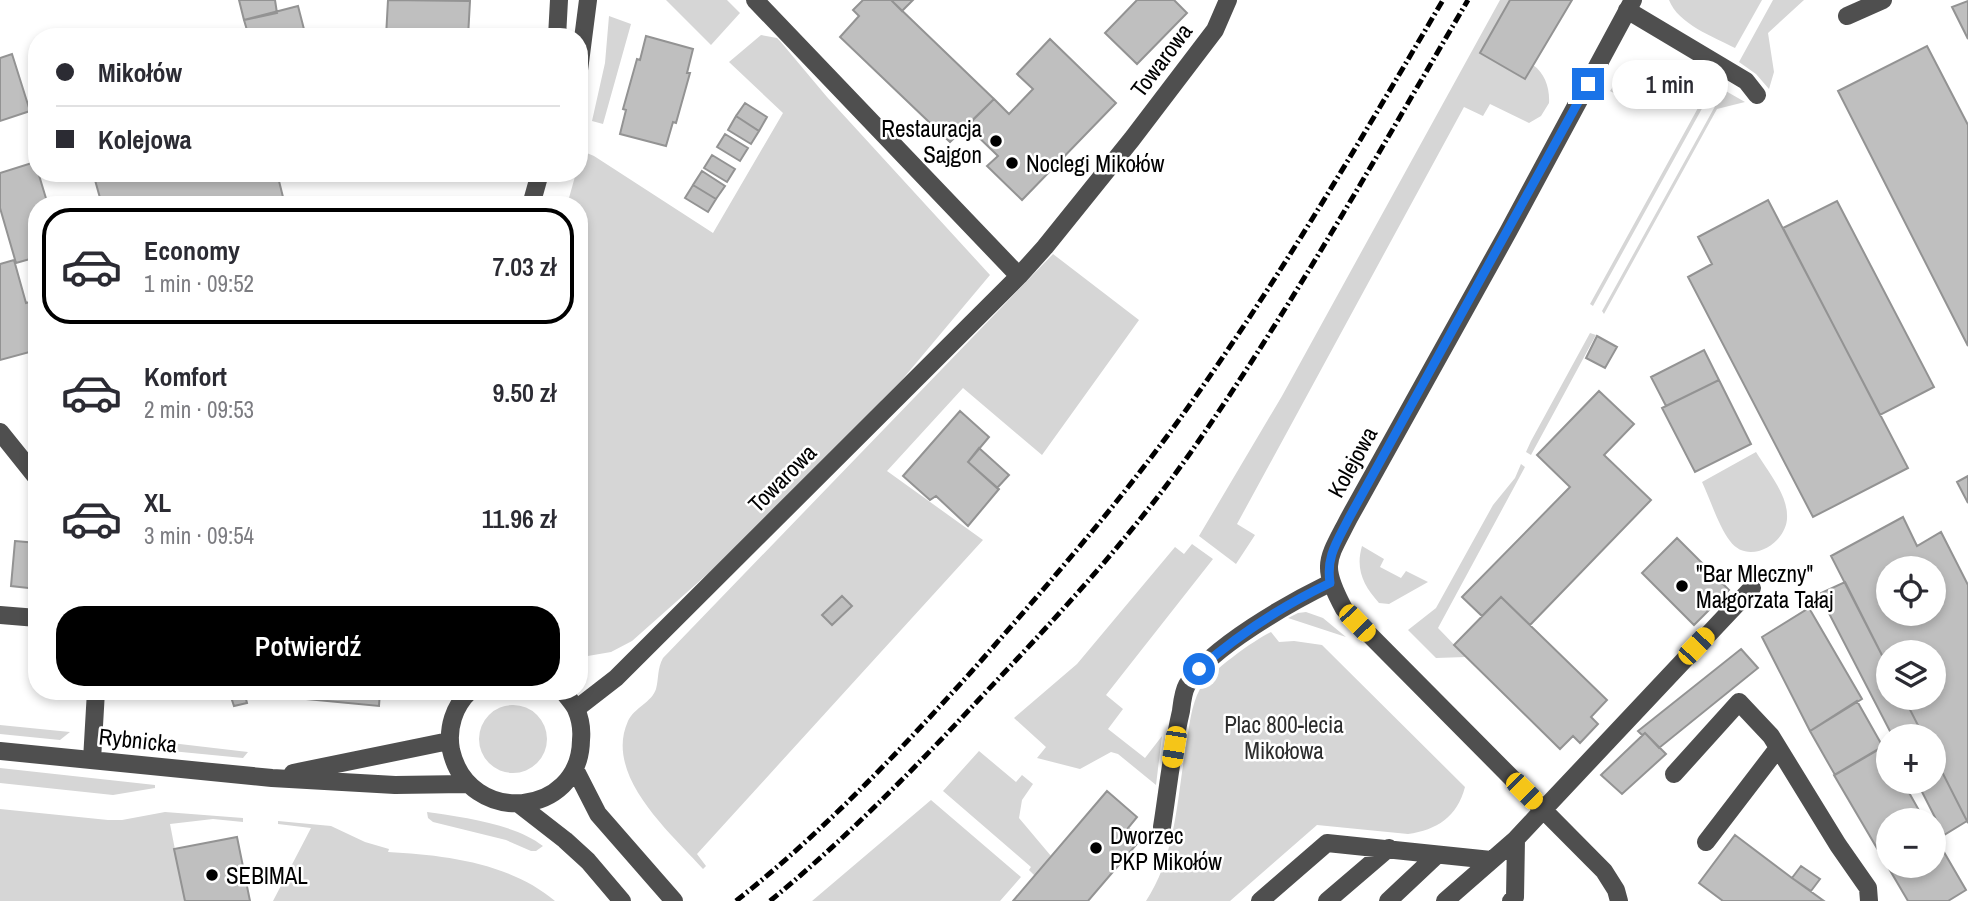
<!DOCTYPE html>
<html lang="pl">
<meta charset="utf-8">
<style>
:root{--surface:#fff;--page:#f7f7f7;--text:#2b2b33;--muted:#7c7c81;--line:#e1e1e2;--accent:#000}
body{margin:0;font-family:"Archivo Narrow",sans-serif;background:var(--page);color:var(--text);height:100vh;display:flex;flex-direction:column;font-size:26px;white-space:nowrap}
*{box-sizing:border-box;margin:0}
p{font-size:23px;color:var(--muted)}
.icon{flex:none;width:38px;height:38px;fill:none;stroke:currentColor;stroke-width:2;stroke-linecap:round;stroke-linejoin:round}
.map{position:relative;flex:1;overflow:hidden}
.details{position:absolute;left:28px;top:196px;width:560px;height:504px;display:flex;flex-direction:column;background:var(--surface);border-radius:28px;box-shadow:0 4px 10px #0003}
.details>*{flex:none}
.hud{position:absolute;left:28px;top:28px;width:560px;height:154px;border-radius:28px;box-shadow:0 4px 10px #0003;display:grid;align-content:center;height:154px;padding:0 28px;background:var(--surface)}
.fabs{position:absolute;left:1876px;top:556px;display:grid;gap:14px}
.fabs a{display:grid;place-items:center;width:70px;height:70px;border-radius:50%;background:var(--surface);box-shadow:0 4px 10px #0003;font-size:35px}
.end{position:absolute;width:32px;height:32px;margin:-16px;border:9px solid #1a73e8;background:#fff;box-shadow:0 0 0 4px #fff}
.from{border-radius:50%}
.bubble{position:absolute;height:49px;border-radius:24px;background:var(--surface);box-shadow:0 4px 10px #0003;font-size:23px;font-weight:600;line-height:49px;text-align:center}
.car{position:absolute;width:21px;height:42px;margin:-21px -10px;border-radius:9px;box-shadow:0 0 5px 2px #0007;background:linear-gradient(#f5c518 24%,#345 0 40%,#f5c518 0 76%,#345 0 86%,#f5c518 0)}
.hud b{display:flex;align-items:center;gap:24px;height:66px;font-size:26px}
.hud b+b{border-top:2px solid var(--line)}
.hud i{width:18px;height:18px;background:var(--text)}
ul{padding:12px 0 0;list-style:none}
li{display:flex;align-items:center;gap:21px;height:116px;margin:0 14px 10px;padding:0 14px;border:4px solid transparent;border-radius:28px}
li div{flex:1}
li b{display:block;font-size:26px}
li em{font-style:normal;font-weight:600}
li.active{border-color:var(--accent)}
li>.icon{width:63px;height:63px;stroke-width:1.5}
.action{display:flex;gap:14px;margin-top:auto;padding:14px 28px}
.action a{flex:1;height:80px;border-radius:28px;background:var(--accent);color:#fff;font-size:28px;font-weight:600;line-height:80px;text-align:center}
.map>svg:first-child{display:block}
.green{fill:#d6d6d6}
.building{fill:#bfbfbf;stroke:#939393;stroke-width:2;fill-rule:evenodd}
.lines{fill:none;stroke-linecap:round;stroke-linejoin:round}
.minor{stroke:#4f4f4f;stroke-width:18}
.rail{stroke:#000;stroke-width:5;stroke-dasharray:10 3.5 2 3.5;stroke-linecap:butt}
.route{stroke:#1a73e8;stroke-width:9}
.poi-dot{fill:#000;stroke:#fff;stroke-width:2.5}
.labels{text-anchor:middle;dominant-baseline:central;stroke-width:5;stroke-linejoin:round;paint-order:stroke}
.street-label{font-size:23px;fill:#000;stroke:#fff}
.poi-label{font-size:23px;fill:#000;stroke:#fff;text-anchor:start}
.park-label{font-size:23px;fill:#2d2d2d;stroke:#fff}
</style>
<div class="map">
<svg width="1968" height="901" viewBox="0 0 1968 901">
<rect width="100%" height="100%" fill="#fff"/>
<path class="green" d="M666,0H727L740,13L711,45Z
M1500,0H1510L1480,53L1524,79L1533,65C1545,73 1550,89 1549,103L1541,116L1529,123L1490,104L1483,116L1464,107L1237,524L1255,535L1236,564L1199,536L1282,396Z
M1669,0H1762L1735,48C1714,37 1678,24 1669,0Z
M1773,0H1804L1768,33L1774,72L1769,89L1756,74L1739,62Z
M609,16L631,24L603,124L592,121L605,63Z
M761,35L777,38L780,41L827,97L990,275L901,381L712,570L632,641L611,652L582,657L579,656V205H567L576,173H579L582,151L594,156L713,233L783,113L729,62Z
M1641,63L1661,65L1697,85L1694,95L1672,83L1674,78L1653,66L1632,103L1610,91L1624,70Z
M1724,90L1745,102L1717,109L1604,314L1602,311Z
M1710,94L1593,306L1590,304L1704,97Z
M1053,254L1139,320L1042,455L963,388L887,471L983,540L697,854L706,866L703,869C672,834 603,776 628,721C634,708 652,702 656,689C659,678 657,669 663,658Z
M1590,333L1596,335L1531,455L1526,452L1531,441Z
M1756,452C1767,470 1787,494 1787,515C1789,542 1749,567 1730,541C1718,525 1711,501 1702,482Z
M1521,464L1525,467L1438,628L1466,657L1436,658L1408,630L1436,608L1493,505L1515,478Z
M1192,544L1213,559L1106,695L1123,709L1108,729L1145,758L1162,736L1156,785L1118,754L1111,752L1080,769L1037,758L1046,747L1014,718L1077,664L1175,547L1184,554Z
M1362,546L1384,559L1380,567L1401,578L1406,571L1428,582L1389,604L1379,603C1364,586 1355,570 1362,546Z
M1306,612L1323,618L1346,637L1288,618L1298,613Z
M1271,632L1279,642L1294,641L1322,645L1465,787C1457,817 1437,830 1408,834L1317,825L1230,901H1146C1176,856 1177,798 1186,746C1189,728 1191,705 1200,689C1209,672 1254,640 1271,632Z
M479 739a34 34 0 1 1 68 0a34 34 0 1 1-68 0Z
M0,725L70,732L60,740L0,734Z
M120,737L248,752L243,758L130,747Z
M979,751L1016,782L1022,775L1033,784L1022,800L1019,818L1051,856L1035,876L1029,870L1031,867L943,791Z
M0,768L155,785V788L113,795L0,783Z
M931,800L1021,877L1000,901H812Z
M0,809L108,820H122L165,812L243,818V822L213,819L170,824L185,901H0Z
M427,812C462,817 515,824 543,846L536,851H531L506,840L433,822L428,818Z
M278,821L331,826L365,842L389,849L388,852C445,855 510,863 555,901H273L311,828L278,824Z"/>
<path class="building" d="M239,0H275L277,13L244,20Z
M388,0L470,1L468,37H386Z
M863,0H891L994,99L950,142L840,37L859,16L853,10Z
M891,0H913L902,11Z
M1137,0H1174L1187,13L1137,64L1105,33Z
M1510,0H1572L1525,79L1480,53Z
M1968,1V39L1952,7Z
M298,6L306,37H249L244,20Z
M646,36L693,49L687,73H690L676,123L673,122L666,146L620,134L626,110L623,109L637,59L640,60Z
M1050,39L1116,103L1022,200L987,166L998,156L967,126L994,99L1009,114L1033,89L1017,74Z
M1927,46L1968,125V346L1838,91Z
M12,54L30,111L0,121V58Z
M745,103L767,117L759,131L736,116Z
M736,116L759,131L751,144L728,130Z
M725,134L748,148L740,161L717,147Z
M712,155L735,169L727,182L704,168Z
M35,162L48,205H37V257L16,263L0,208V173Z
M702,171L725,186L716,199L693,185Z
M93,173H145L147,180L172,173H277L283,197L254,205H102Z
M693,185L716,199L708,212L685,198Z
M1768,200L1908,468L1813,517L1688,277L1712,264L1698,237Z
M1837,201L1934,387L1880,415L1783,228Z
M14,260L26,303L37,300V350L0,360V264Z
M1597,336L1617,347L1605,368L1586,358Z
M1704,350L1719,380L1666,406L1651,377Z
M1719,380L1751,444L1695,472L1662,408Z
M1599,391L1634,424L1604,455L1651,500L1530,625L1501,597L1482,616L1462,597L1570,487L1537,455Z
M960,411L989,437L968,462L999,489L968,526L936,496L930,500L903,476Z
M979,448L1009,475L997,488L968,462Z
M1968,476V503L1957,482Z
M1903,517L1917,546L1941,532L1968,585V823L1934,756V737H1924L1904,698H1934V653H1888V667L1831,556ZM1888,569H1934V614H1888Z
M1677,538L1729,590L1694,625L1642,573Z
M15,541L37,543V589L11,586Z
M1845,582L1888,667V698H1904L1924,737H1893L1819,594Z
M842,596L852,606L832,625L822,615Z
M1501,597L1607,700L1591,717L1598,724L1580,743L1573,736L1560,749L1454,645Z
M1809,608L1862,699L1810,731L1762,637Z
M1741,649L1758,668L1659,748L1645,733L1642,735L1638,731Z
M229,691H244L247,703L234,706Z
M287,691H380L379,706L286,697Z
M1857,701L1883,747L1835,775L1810,731Z
M1645,733L1666,754L1622,794L1601,775Z
M1882,747L1888,758V782H1903L1925,821H1888V866H1934V835L1966,890L1948,901H1908L1834,775Z
M1934,756L1967,821L1944,835L1917,782H1934Z
M1107,791L1137,817L1128,828L1141,839L1088,901H1013Z
M1735,835L1792,878L1824,901H1723L1699,883Z
M237,837L250,901H185L174,849Z
M1801,866L1820,879L1811,891L1792,878Z"/>
<g class="lines">
<path class="minor" d="M1627,10L1746,81L1757,95
M1847,16L1883,0
M557,37L559,0
M579,70L588,0
M531,205L540,173
M1019,276L1045,247L1132,139L1215,30L1228,0
M0,432L37,478
M0,615L37,618
M470,691C454,706 447,728 451,750C468,827 580,818 581,740C582,730 580,718 576,709C573,703 567,697 563,691
M576,709L616,678L1019,276L755,0
M0,751L272,778L395,785L466,784
M92,760L96,691
M575,769L598,814L674,901
M293,773L449,741
M1674,774L1739,702L1771,736L1838,845L1868,888L1869,901
M520,805L565,840L588,861L622,901
M1162,827C1168,789 1172,749 1181,711C1182,703 1183,692 1187,685C1209,648 1291,602 1330,583
M1706,842L1778,748
M1260,901L1327,843L1491,860
M1327,901L1389,848
M1388,901L1437,855
M1445,901L1516,839L1543,810L1752,588
M1511,901L1515,897L1516,839
M1619,901L1616,890L1604,871L1344,609C1320,564 1327,561 1349,518L1508,232L1633,0"/>
<path class="rail" d="M736,901C822,833 898,753 972,671C1039,595 1107,517 1168,435C1269,297 1356,148 1443,0
M770,901C847,838 917,766 985,693C1058,616 1130,538 1191,452C1292,307 1379,152 1468,0"/>
</g>
<g class="lines">
<path class="route" d="M1199,669C1239,634 1282,606 1330,583C1326,556 1337,542 1349,518L1588,84"/>
</g>
<g class="poi-dot">
<circle cx="996" cy="141" r="7"/>
<circle cx="1012" cy="163" r="7"/>
<circle cx="1682" cy="586" r="7"/>
<circle cx="1096" cy="848" r="7"/>
<circle cx="212" cy="875" r="7"/>
</g>
<g class="labels">
<g class="street-label">
<text transform="translate(1161 60) rotate(-53)">Towarowa</text>
<text transform="translate(1352 462) rotate(-61)">Kolejowa</text>
<text transform="translate(782 478) rotate(-45)">Towarowa</text>
<text transform="translate(138 740) rotate(6)">Rybnicka</text>
</g>
<g class="poi-label">
<text x="982" y="128" text-anchor="end">Restauracja<tspan x="982" dy="26">Sajgon</tspan></text>
<text x="1026" y="163">Noclegi Mikołów</text>
<text x="1696" y="573">"Bar Mleczny"<tspan x="1696" dy="26">Małgorzata Tałaj</tspan></text>
<text x="1110" y="835">Dworzec<tspan x="1110" dy="26">PKP Mikołów</tspan></text>
<text x="226" y="875">SEBIMAL</text>
</g>
<g class="park-label">
<text x="1284" y="724">Plac 800-lecia<tspan x="1284" dy="26">Mikołowa</tspan></text>
</g>
</g>
</svg>
<div class="fabs">
<a><svg class="icon" aria-label="locate" viewBox="0 0 24 24"><circle cx="12" cy="12" r="6"/><path d="M12 2v4M12 18v4M2 12h4M18 12h4"/></svg></a>
<a><svg class="icon" aria-label="layers" viewBox="0 0 24 24"><path d="M12 4l9 5-9 5-9-5zM3 14l9 5 9-5"/></svg></a>
<a>+</a>
<a>−</a>
</div>
<i class="end from" style="left:1199px;top:669px"></i>
<i class="end" style="left:1588px;top:84px"></i>
<div class="bubble" style="left:1612px;top:60px;width:116px">1 min</div>
<i class="car" style="left:1357px;top:623px;rotate:136deg"></i>
<i class="car" style="left:1696px;top:646px;rotate:43deg"></i>
<i class="car" style="left:1174px;top:747px;rotate:189deg"></i>
<i class="car" style="left:1524px;top:791px;rotate:135deg"></i>
<div class="hud">
<b><i class="from"></i>Mikołów</b>
<b><i></i>Kolejowa</b>
</div>
<section class="details">
<ul>
<li class="active"><svg class="icon" aria-label="car" viewBox="0 0 24 24"><path d="M5 17H2v-5l4-1 3-4h7l3 4 3 1v5h-3M9 17h6M6 11h13"/><circle cx="7" cy="17" r="2"/><circle cx="17" cy="17" r="2"/></svg><div><b>Economy</b><p>1 min · 09:52</p></div><em>7.03 zł</em></li>
<li><svg class="icon" aria-label="car" viewBox="0 0 24 24"><path d="M5 17H2v-5l4-1 3-4h7l3 4 3 1v5h-3M9 17h6M6 11h13"/><circle cx="7" cy="17" r="2"/><circle cx="17" cy="17" r="2"/></svg><div><b>Komfort</b><p>2 min · 09:53</p></div><em>9.50 zł</em></li>
<li><svg class="icon" aria-label="car" viewBox="0 0 24 24"><path d="M5 17H2v-5l4-1 3-4h7l3 4 3 1v5h-3M9 17h6M6 11h13"/><circle cx="7" cy="17" r="2"/><circle cx="17" cy="17" r="2"/></svg><div><b>XL</b><p>3 min · 09:54</p></div><em>11.96 zł</em></li>
</ul>
<div class="action"><a>Potwierdź</a></div>
</section>
</div>
